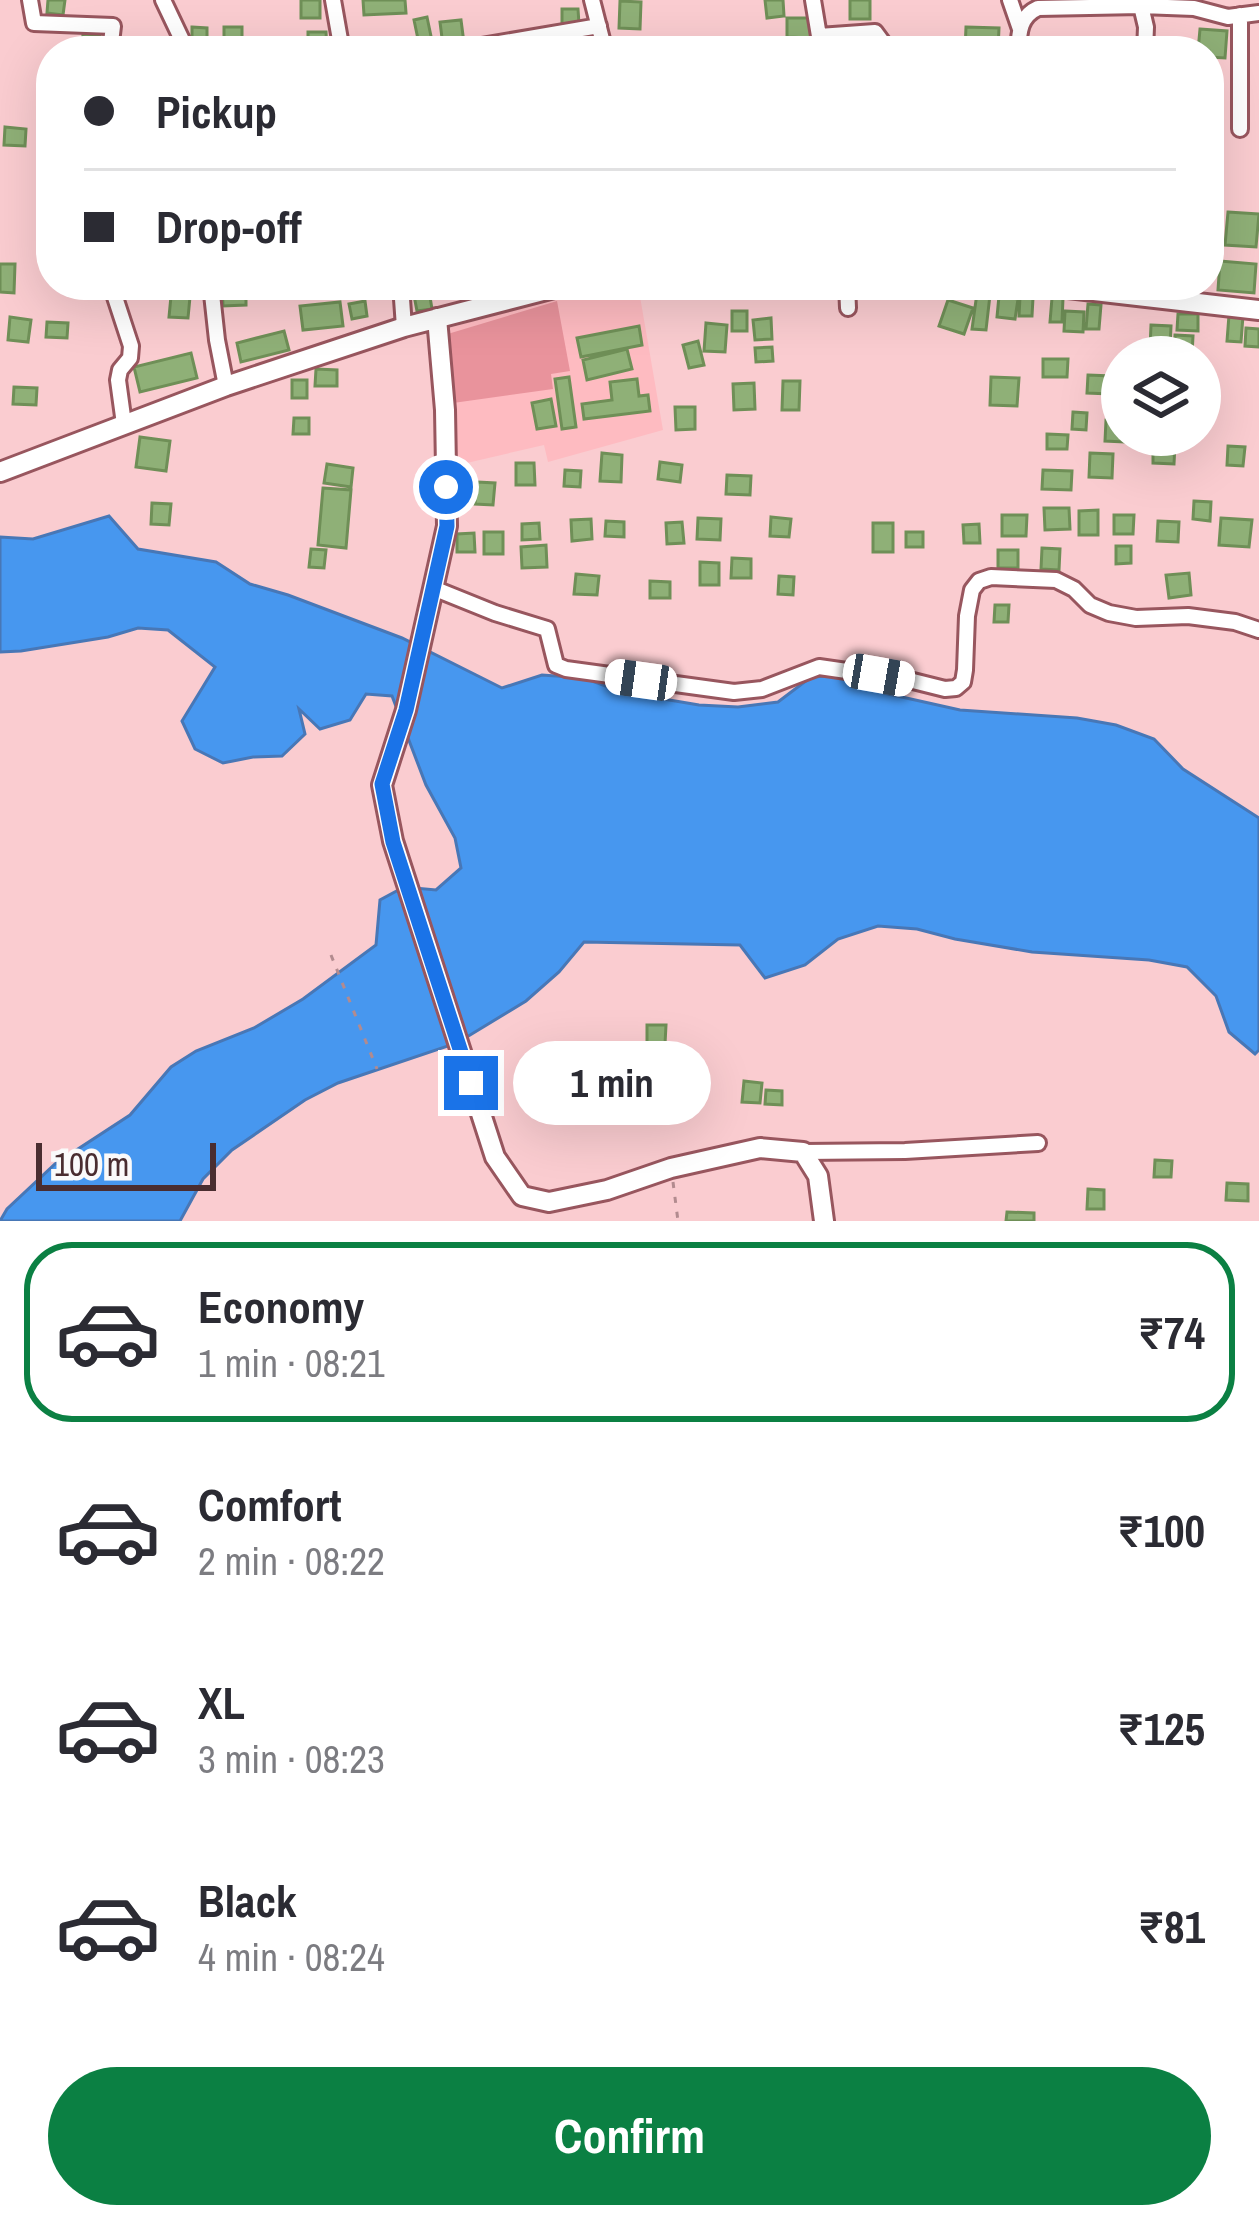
<!DOCTYPE html>
<meta charset="utf-8">
<style>
:root{--surface:#fff;--page:#f2f2f3;--text:#2b2b33;--muted:#7c7c81;--line:#e1e1e2;--accent:#0b8043}
body{margin:0;font-family:"Archivo Narrow",sans-serif;background:var(--page);color:var(--text);height:100vh;display:flex;flex-direction:column;font-size:45px;white-space:nowrap}
*{box-sizing:border-box;margin:0}
p{font-size:39px;color:var(--muted)}
.icon{flex:none;width:66px;height:66px;fill:none;stroke:currentColor;stroke-width:2;stroke-linecap:round;stroke-linejoin:round}
.map{position:relative;height:1221px;overflow:hidden}
.panel{display:flex;flex-direction:column;background:var(--surface);flex:1}
.panel>*{flex:none}
.top-card{position:absolute;left:36px;top:36px;width:1188px;height:264px;border-radius:48px;box-shadow:0 12px 48px #0002;display:grid;align-content:center;height:264px;padding:0 48px;background:var(--surface)}
.controls{position:absolute;left:1101px;top:336px;display:grid;gap:24px}
.controls a{display:grid;place-items:center;width:120px;height:120px;border-radius:50%;background:var(--surface);box-shadow:0 12px 48px #0002;font-size:60px}
.scale{position:absolute;left:36px;bottom:30px;width:180px;box-sizing:border-box;padding-left:12px;border:6px solid #4a2d30;border-top:0;font-size:33px;line-height:42px;white-space:nowrap;color:#4a2d30;-webkit-text-stroke:9px #fafafa;paint-order:stroke}
.end{position:absolute;width:54px;height:54px;margin:-27px;border:15px solid #1a73e8;background:#fff;box-shadow:0 0 0 6px #fff}
.from{border-radius:50%}
.bubble{position:absolute;height:84px;border-radius:42px;background:var(--surface);box-shadow:0 12px 48px #0002;font-size:39px;font-weight:700;line-height:84px;text-align:center}
.car{position:absolute;width:36px;height:72px;margin:-36px -18px;border-radius:15px;box-shadow:0 0 9px 3px #0007;background:linear-gradient(#fff 24%,#345 0 40%,#fff 0 76%,#345 0 86%,#fff 0)}
.top-card b{display:flex;align-items:center;gap:42px;height:114px;font-size:45px}
.top-card b+b{border-top:3px solid var(--line)}
.top-card i{width:30px;height:30px;background:var(--text)}
ul{padding:21px 0 0;list-style:none}
li{display:flex;align-items:center;gap:36px;height:180px;margin:0 24px 18px;padding:0 24px;border:6px solid transparent;border-radius:48px}
li div{flex:1}
li b{display:block;font-size:45px}
li em{font-style:normal;font-weight:700}
li.selected{border-color:var(--accent)}
li>.icon{width:108px;height:108px;stroke-width:1.5}
.primary-button{display:flex;gap:24px;margin-top:auto;padding:24px 48px}
.primary-button a{flex:1;height:138px;border-radius:72px;background:var(--accent);color:#fff;font-size:48px;font-weight:700;line-height:138px;text-align:center}
.map>svg:first-child{display:block}
.built{fill:#febbc1}
.green{fill:#e9939c}
.water{fill:#4797ef;stroke:#4877b6;stroke-width:3}
.building{fill:#8fb077;stroke:#6f8f57;stroke-width:3}
.lines{fill:none;stroke-linecap:round;stroke-linejoin:round}
.street-casing{stroke:#98565e;stroke-width:20}
.secondary-casing{stroke:#98565e;stroke-width:24}
.path{stroke:#b28b8f;stroke-width:3;stroke-dasharray:6 9;stroke-linecap:butt}
.street{stroke:#fff;stroke-width:14}
.secondary{stroke:#fff;stroke-width:18}
.route{stroke:#1a73e8;stroke-width:15}
</style>
<div class="map">
<svg width="1259" height="1221" viewBox="0 0 1259 1221">
<rect width="100%" height="100%" fill="#faccd0"/>
<path class="built" d="M607,285H638L663,430L548,462L544,445L458,465L430,333Z"/>
<path class="green" d="M557,301L570,371L551,374L553,389L453,403L441,336Z"/>
<path class="water" d="M109,516L138,549L216,562L250,584L288,595L402,638L502,688L542,675L584,678L622,692L699,705L738,707L778,702L811,677L846,675L884,693L960,710L1077,718L1116,725L1154,739L1183,769L1259,818V1050L1255,1054L1229,1032L1216,996L1187,967L1149,960L1032,952L955,939L917,929L878,926L838,939L805,965L765,978L740,945L584,942L559,972L526,1001L457,1043L338,1083L305,1100L232,1150L203,1179L180,1221H0L7,1209L55,1164L130,1115L171,1067L196,1051L254,1028L303,999L376,945L380,900L404,887L436,890L461,868L455,838L426,785L392,696L366,694L350,720L320,729L299,709L305,734L282,756L253,757L223,763L195,749L182,721L215,667L168,630L138,628L108,637L21,651L0,652V537L33,539Z"/>
<path class="building" d="M48,0H65L63,15L47,13Z
M301,0H320V18H301Z
M363,0H405L406,13L364,15Z
M765,0H783L784,16L767,18Z
M850,0H870V19H850Z
M620,1L641,2L640,29L619,28Z
M562,9H578L579,24L562,25Z
M427,17L432,41L419,44L414,20Z
M787,18H811V38L787,37Z
M461,20L464,43L443,46L440,22Z
M192,27L207,28V44H192Z
M224,27H242V45L224,46Z
M966,27L999,28L998,50H965Z
M1200,29L1227,31L1225,58L1209,57V51H1198Z
M308,32H326L327,51H308Z
M83,34L100,35L99,51H82Z
M1069,39H1088L1087,51H1068Z
M5,127L26,129L25,146L4,145Z
M1228,212L1259,214L1256,247L1225,245Z
M1220,261L1256,264L1254,293L1218,290Z
M0,264H15L14,293L0,292Z
M222,285H246V305L223,306Z
M281,285H310V297H281Z
M412,285H428L432,309L417,311Z
M977,293L990,295L986,330L972,329Z
M171,296L190,297L188,318L169,317Z
M999,296L1018,299L1015,319L997,317Z
M1020,297L1033,298L1032,316H1019Z
M1052,298H1063L1062,322H1050Z
M948,300L973,308L964,334L939,326Z
M365,301L367,316L352,319L349,304Z
M340,302L343,326L303,330L300,306Z
M1088,304L1101,305L1099,329H1086Z
M732,311H747V331H732Z
M1065,311L1084,312L1083,332L1064,331Z
M1178,314H1198V331L1177,330Z
M1229,315L1243,316L1241,342L1227,341Z
M10,317L31,320L28,342L8,340Z
M771,318L772,339L755,340L753,320Z
M47,322L68,323L67,338L46,337Z
M706,323L727,325L725,352L704,351Z
M1151,325L1171,326L1170,349L1150,348Z
M639,326L642,345L581,357L577,338Z
M1246,328L1259,329V347L1245,346Z
M284,331L289,350L241,362L237,343Z
M1175,335L1193,336L1192,355L1174,354Z
M698,341L704,365L689,368L683,345Z
M772,347L773,361L756,362L755,348Z
M627,349L632,369L587,380L583,360Z
M191,353L197,378L140,392L134,367Z
M1043,359H1068L1067,377H1043Z
M316,369L337,370V386H315Z
M1088,375L1111,376L1110,394L1087,393Z
M569,377L576,427L562,429L555,379Z
M991,377L1019,378L1017,406L990,405Z
M637,379L639,396L648,395L650,411L584,419L582,404L612,400L610,382Z
M292,380H307V398H292Z
M783,381H800L799,410H782Z
M754,383L755,409L734,410L733,384Z
M14,387L37,388L36,405L13,404Z
M551,399L556,426L537,429L532,403Z
M675,407H695V429L676,430Z
M1073,412L1087,413L1086,430L1072,429Z
M294,418H309V434H293Z
M1106,420L1122,421L1124,442L1105,441Z
M1047,434L1068,435L1067,449H1047Z
M140,437L170,441L166,471L136,467Z
M1153,444H1175L1174,464L1153,463Z
M1228,446L1245,447L1243,466L1227,465Z
M602,453L622,455L621,482L600,481Z
M1090,453L1113,454L1112,478L1089,477Z
M660,462L682,465L680,482L658,479Z
M516,463H534L535,485H516Z
M327,464L353,468L351,487L324,483Z
M565,470L581,471L580,487L564,486Z
M1043,470L1072,471L1071,490L1042,489Z
M727,475L751,476L750,495L726,494Z
M477,482L495,483L493,505L475,504Z
M323,488L351,490L346,548L318,545Z
M1194,501L1211,502L1210,521L1193,519Z
M152,503L171,504L169,525L151,524Z
M1044,508H1069L1070,529L1045,530Z
M1098,510V535H1079V511Z
M1002,515H1027L1026,536H1002Z
M1114,515H1134L1133,534H1114Z
M771,517L791,519L789,537L770,536Z
M698,518L721,519L720,540L697,539Z
M1221,518L1252,520L1249,547L1219,545Z
M591,519L592,539L572,541L571,520Z
M606,521L624,522V537L605,536Z
M1158,521L1179,522L1178,542L1157,541Z
M682,522L684,543L667,544L666,523Z
M539,523L540,539L522,540V524Z
M873,523H893V552H873Z
M979,524L980,543H964L963,525Z
M484,532H503V554H484Z
M906,532H923V547H906Z
M474,533L475,552H457V534Z
M546,545L547,567L522,568L521,547Z
M1116,546H1131V563L1116,564Z
M1042,548L1060,549L1059,570L1041,569Z
M311,549L326,550L324,568L309,567Z
M998,550H1018V568H998Z
M732,558L751,559V578H731Z
M700,562L719,563V585H700Z
M1189,573L1191,595L1169,598L1166,575Z
M576,574L599,576L597,595L574,594Z
M779,576L794,577L793,595L778,594Z
M650,581L670,582V598H650Z
M995,605H1009L1008,622H994Z
M647,1025H666L665,1044H647Z
M609,1059H627V1078L609,1077Z
M652,1072H670V1089H652Z
M744,1081L762,1083L760,1103L742,1102Z
M766,1090L782,1091V1105L765,1104Z
M1155,1160L1172,1161L1171,1177H1154Z
M1227,1183L1248,1184V1201L1226,1200Z
M1088,1189L1104,1190V1209H1087Z
M1007,1212L1034,1213V1221H1006Z"/>
<g class="lines">
<defs>
<path id="street" d="M30,0L34,23L113,26L110,51
M163,0L182,40L184,51
M333,0L342,51
M592,0L605,51
M813,0L819,36L875,32L889,51
M1010,0L1020,29
M1141,6L1146,27L1145,51
M1240,15V129
M452,51L599,26
M1018,51C1019,32 1020,16 1038,8L1141,6L1194,8L1228,17L1259,13
M111,285L131,346L130,358L120,370L118,380L124,424
M211,285L217,340L226,386
M401,285L404,327
M847,285L848,308
M433,588L495,613L547,629L556,665L566,669L734,692L762,689L819,667L909,680L945,689L956,688L963,682L965,670L967,616L972,590L979,581L991,577L1056,580L1074,589L1090,605L1109,613L1136,618L1188,616L1235,622L1259,630
M803,1152L905,1151L1038,1143"/>
<path id="secondary" d="M1042,285L1259,310
M437,318L445,410L447,526L406,710L382,785L393,841L495,1157L522,1196L549,1202L607,1190L671,1168L760,1148L803,1152L818,1176L824,1221
M0,472L226,386L404,327L566,285"/>
</defs>
<use href="#street" class="street-casing"/>
<use href="#secondary" class="secondary-casing"/>
<path class="path" d="M331,955L377,1069
M673,1182L678,1221"/>
<use href="#street" class="street"/>
<use href="#secondary" class="secondary"/>
</g>
<g class="lines">
<path class="route" d="M446,487L447,526L406,710L382,784L393,842L471,1083"/>
</g>
</svg>
<div class="controls">
<a><svg class="icon" aria-label="layers" viewBox="0 0 24 24"><path d="M12 4l9 5-9 5-9-5zM3 14l9 5 9-5"/></svg></a>
</div>
<div class="scale">100 m</div>
<i class="end from" style="left:446px;top:487px"></i>
<i class="end" style="left:471px;top:1083px"></i>
<div class="bubble" style="left:513px;top:1041px;width:198px">1 min</div>
<i class="car" style="left:879px;top:675px;rotate:100deg"></i>
<i class="car" style="left:641px;top:680px;rotate:278deg"></i>
<div class="top-card">
<b><i class="from"></i>Pickup</b>
<b><i></i>Drop-off</b>
</div>
</div>
<section class="panel">
<ul>
<li class="selected"><svg class="icon" aria-label="car" viewBox="0 0 24 24"><path d="M5 17H2v-5l4-1 3-4h7l3 4 3 1v5h-3M9 17h6M6 11h13"/><circle cx="7" cy="17" r="2"/><circle cx="17" cy="17" r="2"/></svg><div><b>Economy</b><p>1 min · 08:21</p></div><em>₹74</em></li>
<li><svg class="icon" aria-label="car" viewBox="0 0 24 24"><path d="M5 17H2v-5l4-1 3-4h7l3 4 3 1v5h-3M9 17h6M6 11h13"/><circle cx="7" cy="17" r="2"/><circle cx="17" cy="17" r="2"/></svg><div><b>Comfort</b><p>2 min · 08:22</p></div><em>₹100</em></li>
<li><svg class="icon" aria-label="car" viewBox="0 0 24 24"><path d="M5 17H2v-5l4-1 3-4h7l3 4 3 1v5h-3M9 17h6M6 11h13"/><circle cx="7" cy="17" r="2"/><circle cx="17" cy="17" r="2"/></svg><div><b>XL</b><p>3 min · 08:23</p></div><em>₹125</em></li>
<li><svg class="icon" aria-label="car" viewBox="0 0 24 24"><path d="M5 17H2v-5l4-1 3-4h7l3 4 3 1v5h-3M9 17h6M6 11h13"/><circle cx="7" cy="17" r="2"/><circle cx="17" cy="17" r="2"/></svg><div><b>Black</b><p>4 min · 08:24</p></div><em>₹81</em></li>
</ul>
<div class="primary-button"><a>Confirm</a></div>
</section>
